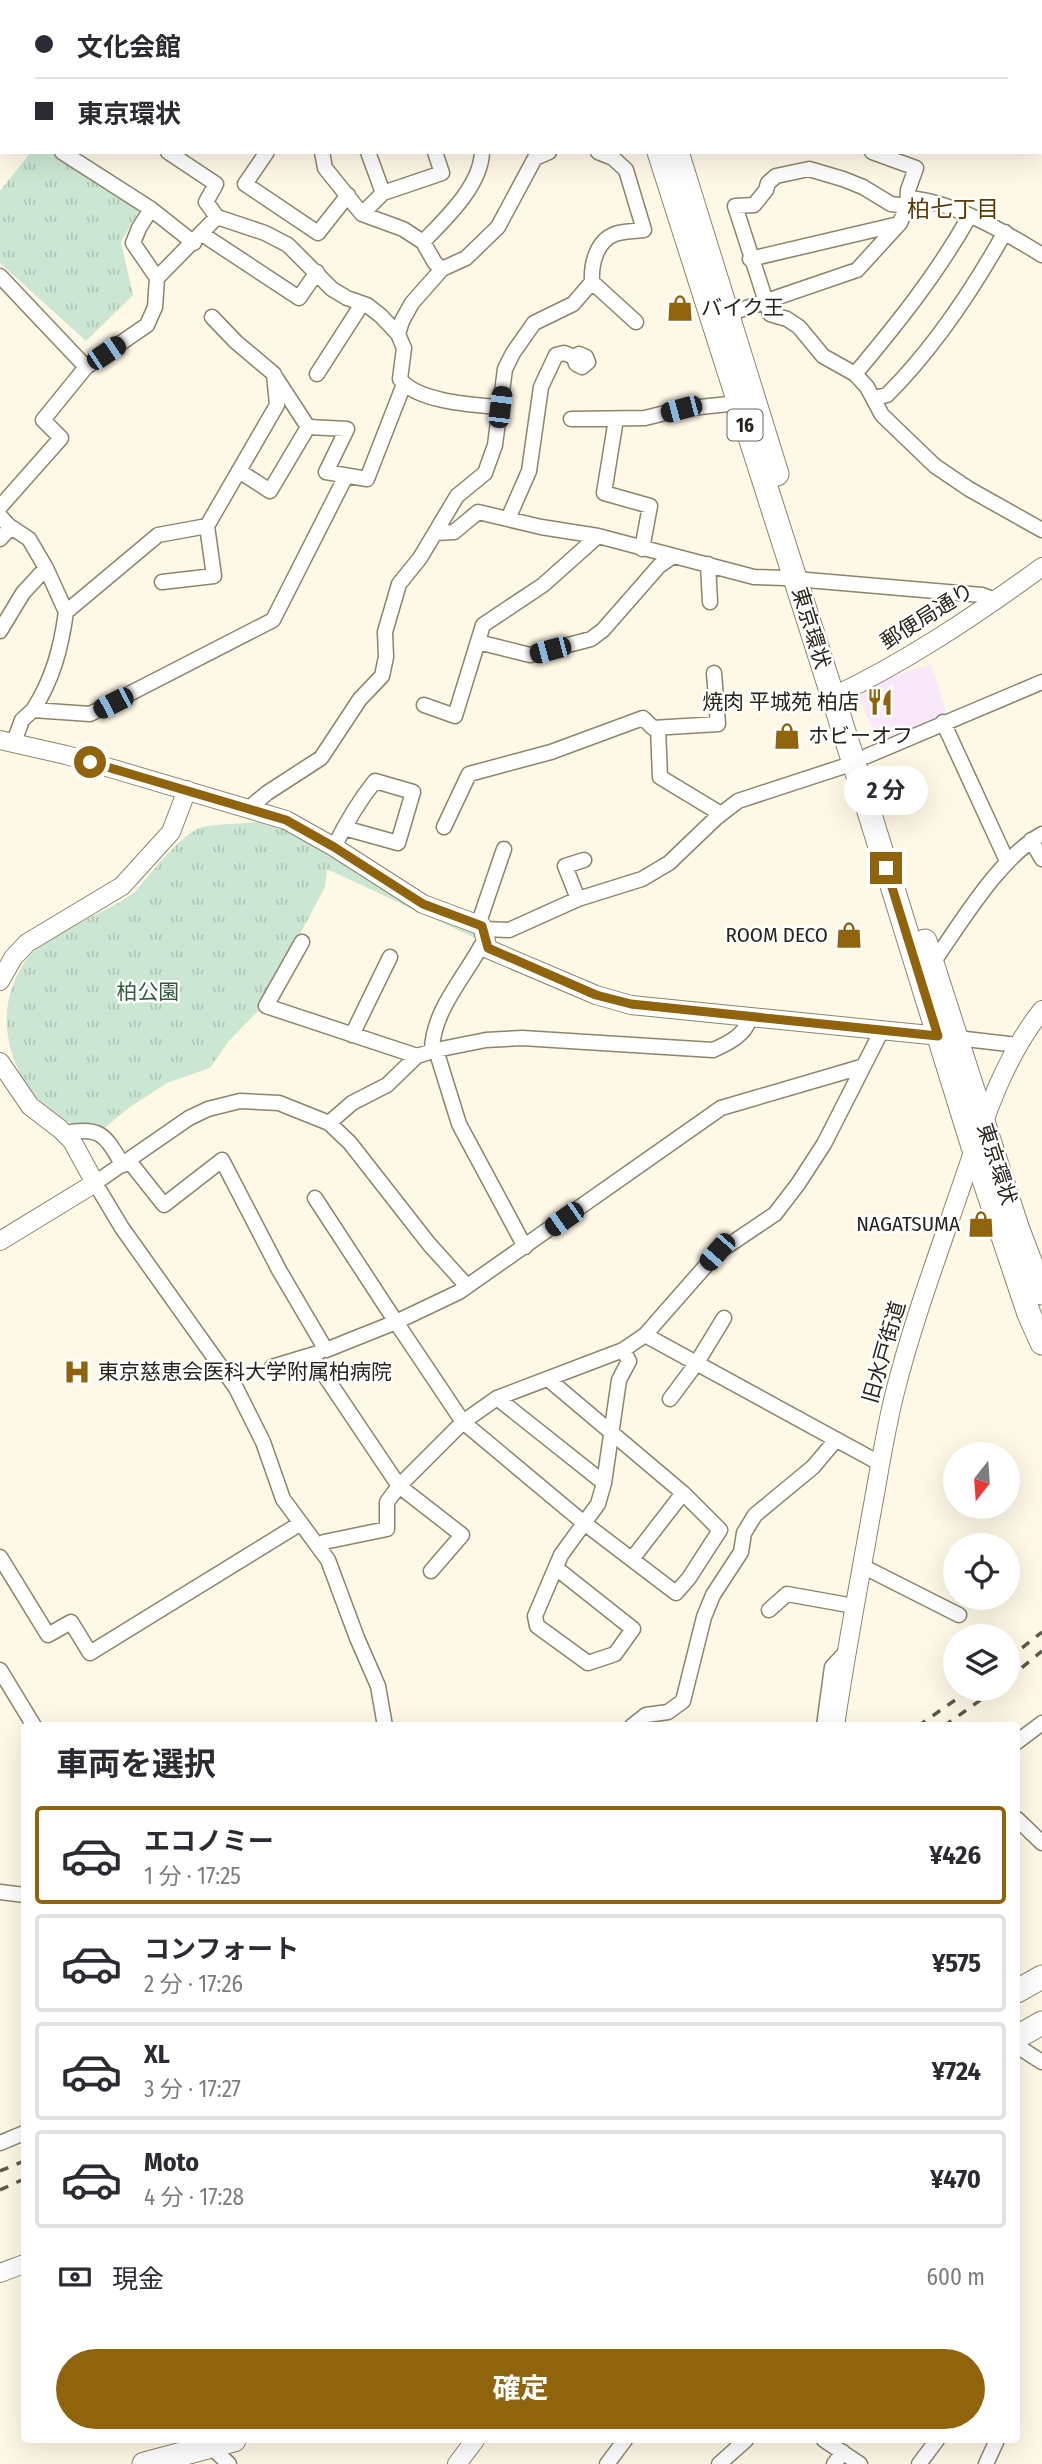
<!DOCTYPE html>
<html lang="ja">
<meta charset="utf-8">
<style>
:root{--surface:#fff;--page:#f7f7f7;--text:#2b2b33;--muted:#7c7c81;--line:#e1e1e2;--accent:#90640c}
body{margin:0;font-family:"Fira Sans Condensed","Noto Sans JP",sans-serif;background:var(--page);color:var(--text);height:100vh;display:flex;flex-direction:column;font-size:26px;white-space:nowrap}
*{box-sizing:border-box;margin:0}
p{font-size:23px;color:var(--muted)}
.icon{flex:none;width:38px;height:38px;fill:none;stroke:currentColor;stroke-width:2;stroke-linecap:round;stroke-linejoin:round}
.map{position:relative;flex:1;overflow:hidden}
.panel{position:absolute;left:21px;top:1722px;width:999px;height:721px;display:flex;flex-direction:column;background:var(--surface);border-radius:7px;box-shadow:0 7px 28px #0002}
.panel>*{flex:none}
.guide{position:absolute;left:0px;top:0px;width:1043px;height:154px;box-shadow:0 7px 28px #0002;display:grid;align-content:center;height:154px;padding:0 35px;background:var(--surface)}
.needle{width:46px;rotate:197deg}
.controls{position:absolute;left:943px;top:1442px;display:grid;gap:14px}
.controls a{display:grid;place-items:center;width:77px;height:77px;border-radius:50%;background:var(--surface);box-shadow:0 7px 28px #0002;font-size:35px}
.end{position:absolute;width:32px;height:32px;margin:-16px;border:9px solid #90640c;background:#fff;box-shadow:0 0 0 4px #fff}
.from{border-radius:50%}
.bubble{position:absolute;height:49px;border-radius:24px;background:var(--surface);box-shadow:0 7px 28px #0002;font-size:23px;font-weight:700;line-height:49px;text-align:center}
.car{position:absolute;width:21px;height:42px;margin:-21px -10px;border-radius:9px;box-shadow:0 0 5px 2px #0007;background:linear-gradient(#222 24%,#8ab4d8 0 40%,#222 0 76%,#8ab4d8 0 86%,#222 0)}
.guide b{display:flex;align-items:center;gap:24px;height:66px;font-size:26px}
.guide b+b{border-top:2px solid var(--line)}
.guide i{width:18px;height:18px;background:var(--text)}
ul{padding:0;list-style:none}
li{display:flex;align-items:center;gap:21px;height:98px;margin:0 14px 10px;padding:0 21px;border:4px solid var(--line);border-radius:7px}
li div{flex:1}
li b{display:block;font-size:26px}
li em{font-style:normal;font-weight:700}
li.selected{border-color:var(--accent)}
li>.icon{width:63px;height:63px;stroke-width:1.5}
h2{padding:0 35px;font-size:32px;line-height:84px}
.pay{display:flex;align-items:center;gap:18px;height:77px;padding:0 35px;font-size:26px}
.pay p{margin-inline-start:auto}
.cta{display:flex;gap:14px;margin-top:auto;padding:14px 35px}
.cta a{flex:1;height:80px;border-radius:42px;background:var(--accent);color:#fff;font-size:28px;font-weight:700;line-height:80px;text-align:center}
.map>svg:first-child{display:block}
.commercial{fill:#f9e8f9}
.grass{fill:url(#grass-tufts)}
.lines{fill:none;stroke-linecap:round;stroke-linejoin:round}
.minor-casing{stroke:#8d846a;stroke-width:17}
.tertiary-casing{stroke:#8d846a;stroke-width:20}
.trunk-casing{stroke:#8d846a;stroke-width:25}
.minor{stroke:#fff;stroke-width:14}
.tertiary{stroke:#fff;stroke-width:18}
.trunk{stroke:#fff;stroke-width:23}
.rail{stroke:#5d594d;stroke-width:3.5;stroke-dasharray:9 9;stroke-linecap:butt}
.route{stroke:#90640c;stroke-width:9}
.labels{text-anchor:middle;dominant-baseline:central;stroke-width:5;stroke-linejoin:round;paint-order:stroke}
.shield{fill:#fff;stroke:#68665f;stroke-width:2}
.shield-label{font-size:19px;font-weight:bold;fill:#28241a}
.poi-label{font-size:21px;fill:#28241a;stroke:#fff;text-anchor:start}
.street-label{font-size:21px;fill:#28241a;stroke:#fff}
.park-label{font-size:21px;fill:#2f5d3f;stroke:#fff}
.neighbourhood-label{font-size:23px;fill:#5a3c00;stroke:#fff}
</style>
<div class="map">
<svg width="1042" height="2464" viewBox="0 0 1042 2464">
<defs>
<pattern id="grass-tufts" width="24" height="20" patternUnits="userSpaceOnUse" patternTransform="scale(1.75)"><rect width="24" height="20" fill="#cbe7d3"/><path d="M3 7l-1-3M5 7V3M7 7l1-3M15 17l-1-3M17 17v-4M19 17l1-3" fill="none" stroke="#aec6b5"/></pattern>
</defs>
<rect width="100%" height="100%" fill="#fef8e7"/>
<path class="commercial" d="M931,664L947,715L879,742L858,696L891,677Z"/>
<path class="grass" d="M31,152H58L140,209L121,242L133,295L86,341L0,263V191Z
M258,822L279,826L478,932L479,940L327,869L325,887L260,1009L228,1042L210,1068L167,1083L130,1107L103,1129C92,1127 76,1126 66,1121C49,1112 35,1097 24,1081C0,1038 0,993 30,955C54,931 103,914 131,895C137,891 141,884 146,879C159,864 181,835 200,828C209,824 246,824 258,822Z"/>
<g class="lines">
<defs>
<path id="minor" d="M91,0L93,2
M146,0L148,2
M568,0V2
M696,0V2
M724,0L725,2
M888,0L889,2
M919,2L921,0
M1041,19L1042,20
M0,27L2,28
M62,152L151,209L194,243
M168,152L216,184L206,202L217,217
M267,152L245,184L318,233L348,195
M322,152L325,168L362,214L403,229L423,242L435,263L442,269
M368,152L383,193
M908,198C952,201 1005,232 1042,255
M907,206L891,204L863,187L843,179L809,169L776,176L768,183L766,190L754,205L735,206L770,314L787,319L799,327L823,356L855,374L867,387L882,415L935,466L969,489L1042,530
M362,214L383,193L442,173L435,152
M202,234L299,298L317,272
M423,242C445,219 481,186 482,152
M750,259L899,224
M0,276L86,367L43,420L61,438L0,507
M157,278L217,217L265,233L288,245L332,289L347,298L367,305L381,316L398,334L402,321L412,303L442,269L466,258L498,227L535,158L549,152
M592,282L636,322
M720,317L857,270L900,223L907,206L908,190L916,168L872,152
M398,334L404,348L400,379C417,402 474,405 500,407
M86,367L147,325L155,307L157,278L133,243L139,228L151,209
M317,374L362,304
M855,374C897,324 937,274 969,217
M874,398L887,395C935,347 972,291 1005,232
M571,419L645,418L681,409L738,403
M616,419L604,493L650,506L642,549
M308,427L347,429L326,472L367,479L404,384
M239,471L270,491L308,427L276,378
M0,516L8,525L29,539L46,568L23,593L0,631
M508,519L529,471L541,387L556,355L564,353L574,357L579,354L586,357L588,362L582,367L576,364L574,357
M435,533L454,532L478,512L541,527L598,536L754,577L784,578L982,595L995,600
M0,539L11,527
M708,564L710,602
M46,568L66,612L158,535L207,526L277,405L274,374L236,342L212,317
M162,582L214,576L207,526
M478,642L530,655L591,639L603,630L659,566L673,556
M424,705L455,716L483,625L543,585L598,536
M33,710C53,679 61,648 66,612
M943,722L1007,861
M658,728L660,777L721,814
M14,742L22,720L33,710L90,714L273,620L346,476
M867,756L1042,682
M249,808L267,793L321,758L360,699L382,676L386,657L385,632L399,584L420,558L457,496L485,473L495,445L505,369L513,353L534,323L573,304L592,282C591,265 596,241 615,234C623,231 635,231 644,230L626,170L613,158L598,152
M444,827L469,774L551,752L643,718L653,728L718,724L714,673
M1031,840L1042,859
M334,847C346,823 358,802 375,781L413,792L398,843L344,828
M578,899L565,866L584,860
M478,925L504,849
M484,929L509,930L578,899L642,879L669,863L716,818L738,801L854,763
M302,942L266,1006L417,1056
M932,964C961,923 999,858 1042,834
M352,1035L390,957
M957,1038L1017,1045
M436,1050L459,1124L525,1247
M432,1051C432,1012 464,978 481,946L488,949
M329,1123L352,1103L387,1085L417,1056L436,1050L486,1040L522,1038L713,1050C729,1043 745,1035 750,1018
M65,1133C102,1126 105,1136 123,1165
M129,1161L164,1205L222,1160L279,1270L326,1350L396,1322L463,1422L584,1523L676,1593L689,1578L720,1530L683,1493L548,1379
M315,1198L396,1322L459,1292L721,1108L861,1067
M645,1335L881,1464
M311,1355L399,1486L387,1502V1529L324,1542L319,1546
M272,1367L318,1353
M497,1398L604,1483
M670,1399L696,1364L724,1318
M0,1557L48,1635L71,1622L90,1653L301,1523
M632,1559L683,1493
M862,1566L959,1615
M556,1568L633,1629L615,1654L588,1663L537,1626L535,1616L561,1555L598,1504L604,1483L619,1380L629,1361L623,1350
M431,1571L462,1535L399,1486L463,1422L497,1398L623,1350L645,1335L717,1253L775,1214L798,1184L824,1144L882,1030
M769,1610L787,1594L854,1606
M0,1670L34,1726
M385,1726L378,1686L357,1638L328,1560L283,1499L263,1442L236,1388L122,1228L95,1183L189,1118L208,1109L240,1101L279,1103L329,1123L350,1143L429,1244L466,1285
M632,1726L646,1715L668,1712L683,1701L704,1617L713,1595L741,1552L744,1533L755,1515L813,1467L835,1441
M824,1726L832,1667L846,1652
M1017,1742L1042,1723
M1017,1819L1042,1843
M0,1892L24,1895
M1017,2046L1042,2062
M0,2143L24,2133
M824,2440L860,2464
M207,2443L229,2464
M607,2464L625,2440
M719,2464L746,2440
M834,2464L843,2452
M919,2464L937,2440
M986,2464L997,2440"/>
<path id="tertiary" d="M111,2L113,0
M0,107L2,105
M832,697C906,662 976,615 1042,567
M0,740L66,755L286,820L334,847L423,904L482,926L488,949L596,995L631,1005L950,1037
M0,981L13,958L27,943L122,886L171,832L187,790
M0,1062L30,1106L60,1129L72,1141L95,1183L0,1241
M835,1726C845,1657 858,1589 870,1521C878,1479 884,1437 894,1396C911,1327 936,1260 959,1193C981,1130 1000,1063 1042,1010
M0,2273L24,2264
M457,2464L475,2440"/>
<path id="trunk" d="M611,0L612,2
M629,0V2
M659,152L854,763L974,1150L1029,1314L1042,1343
M677,152L777,474
M925,941L1017,1227L1042,1293
M1017,1991L1042,1977
M1017,2037L1042,2023
M144,2464L234,2440"/>
</defs>
<use href="#minor" class="minor-casing"/>
<use href="#tertiary" class="tertiary-casing"/>
<use href="#trunk" class="trunk-casing"/>
<use href="#minor" class="minor"/>
<use href="#tertiary" class="tertiary"/>
<use href="#trunk" class="trunk"/>
<path class="rail" d="M1008,1659L1042,1632
M1008,1679L1042,1651
M918,1726L971,1689
M944,1726L996,1689
M0,2171L24,2161
M0,2190L24,2179"/>
</g>
<g class="lines">
<path class="route" d="M90,762L286,820L334,847L423,904L482,926L488,948L596,995L631,1004L938,1036L886,868"/>
</g>
<defs>
<symbol id="shop-bare" viewBox="-9 -9 18 18"><path d="M-5-2.5h2.3a2.7 3.5 0 0 1 5.4 0H5L5.5 6h-11ZM-1.5-2.5h3a1.5 2.3 0 0 0-3 0Z" fill="#90640c" stroke="#fff" stroke-width="2.5" paint-order="stroke"/></symbol>
<symbol id="restaurant-bare" viewBox="-9 -9 18 18"><path d="M-5-6h1v4h1v-4h1v4h1v-4h1v5L-1.5 .5V6h-2V.5L-5-1ZM5-6V6H3V1.5H1.5Q1.5-4 5-6Z" fill="#90640c" stroke="#fff" stroke-width="2.5" paint-order="stroke"/></symbol>
<symbol id="hospital-bare" viewBox="-9 -9 18 18"><path d="M-5-5h3v3.5h4V-5h3V5h-3V1.5h-4V5h-3Z" fill="#90640c" stroke="#fff" stroke-width="2.5" paint-order="stroke"/></symbol>
</defs>
<g fill-rule="evenodd">
<use href="#shop-bare" x="661" y="289" width="38" height="38"/>
<use href="#restaurant-bare" x="861" y="683" width="38" height="38"/>
<use href="#shop-bare" x="768" y="717" width="38" height="38"/>
<use href="#shop-bare" x="830" y="916" width="38" height="38"/>
<use href="#shop-bare" x="962" y="1205" width="38" height="38"/>
<use href="#hospital-bare" x="58" y="1353" width="38" height="38"/>
</g>
<g class="labels">
<rect class="shield" x="727.5" y="409.5" width="35" height="31" rx="5"/>
<g class="shield-label">
<text x="745" y="425">16</text>
</g>
<g class="poi-label">
<text x="701" y="308">バイク王</text>
<text x="859" y="702" text-anchor="end">焼肉 平城苑 柏店</text>
<text x="808" y="736">ホビーオフ</text>
<text x="828" y="935" text-anchor="end">ROOM DECO</text>
<text x="960" y="1224" text-anchor="end">NAGATSUMA</text>
<text x="98" y="1372">東京慈恵会医科大学附属柏病院</text>
</g>
<g class="street-label">
<text transform="translate(927 616) rotate(-32)">郵便局通り</text>
<text transform="translate(811 628) rotate(73)">東京環状</text>
<text transform="translate(997 1164) rotate(72)">東京環状</text>
<text transform="translate(884 1352) rotate(-74)">旧水戸街道</text>
</g>
<g class="park-label">
<text x="148" y="992">柏公園</text>
</g>
<g class="neighbourhood-label">
<text x="953" y="209">柏七丁目</text>
</g>
</g>
</svg>
<div class="controls">
<a><svg class="needle" viewBox="-14 -14 28 28"><path d="M0-13l5 13h-10z" fill="#e53935"/><path d="M0 13l5-13h-10z" fill="#7c7c81"/></svg></a>
<a><svg class="icon" aria-label="locate" viewBox="0 0 24 24"><circle cx="12" cy="12" r="6"/><path d="M12 2v4M12 18v4M2 12h4M18 12h4"/></svg></a>
<a><svg class="icon" aria-label="layers" viewBox="0 0 24 24"><path d="M12 4l9 5-9 5-9-5zM3 14l9 5 9-5"/></svg></a>
</div>
<i class="end from" style="left:90px;top:762px"></i>
<i class="end" style="left:886px;top:868px"></i>
<div class="bubble" style="left:844px;top:766px;width:84px">2 分</div>
<i class="car" style="left:106px;top:353px;rotate:56deg"></i>
<i class="car" style="left:500px;top:407px;rotate:7deg"></i>
<i class="car" style="left:681px;top:409px;rotate:255deg"></i>
<i class="car" style="left:550px;top:650px;rotate:255deg"></i>
<i class="car" style="left:113px;top:703px;rotate:243deg"></i>
<i class="car" style="left:564px;top:1219px;rotate:235deg"></i>
<i class="car" style="left:717px;top:1252px;rotate:221deg"></i>
<div class="guide">
<b><i class="from"></i>文化会館</b>
<b><i></i>東京環状</b>
</div>
<section class="panel">
<h2>車両を選択</h2>
<ul>
<li class="selected"><svg class="icon" aria-label="car" viewBox="0 0 24 24"><path d="M5 17H2v-5l4-1 3-4h7l3 4 3 1v5h-3M9 17h6M6 11h13"/><circle cx="7" cy="17" r="2"/><circle cx="17" cy="17" r="2"/></svg><div><b>エコノミー</b><p>1 分 · 17:25</p></div><em>¥426</em></li>
<li><svg class="icon" aria-label="car" viewBox="0 0 24 24"><path d="M5 17H2v-5l4-1 3-4h7l3 4 3 1v5h-3M9 17h6M6 11h13"/><circle cx="7" cy="17" r="2"/><circle cx="17" cy="17" r="2"/></svg><div><b>コンフォート</b><p>2 分 · 17:26</p></div><em>¥575</em></li>
<li><svg class="icon" aria-label="car" viewBox="0 0 24 24"><path d="M5 17H2v-5l4-1 3-4h7l3 4 3 1v5h-3M9 17h6M6 11h13"/><circle cx="7" cy="17" r="2"/><circle cx="17" cy="17" r="2"/></svg><div><b>XL</b><p>3 分 · 17:27</p></div><em>¥724</em></li>
<li><svg class="icon" aria-label="car" viewBox="0 0 24 24"><path d="M5 17H2v-5l4-1 3-4h7l3 4 3 1v5h-3M9 17h6M6 11h13"/><circle cx="7" cy="17" r="2"/><circle cx="17" cy="17" r="2"/></svg><div><b>Moto</b><p>4 分 · 17:28</p></div><em>¥470</em></li>
</ul>
<div class="pay"><svg class="icon" aria-label="cash" viewBox="0 0 24 24"><path d="M3 7h18v10H3z"/><circle cx="12" cy="12" r="2"/></svg>現金<p>600 m</p></div>
<div class="cta"><a>確定</a></div>
</section>
</div>
